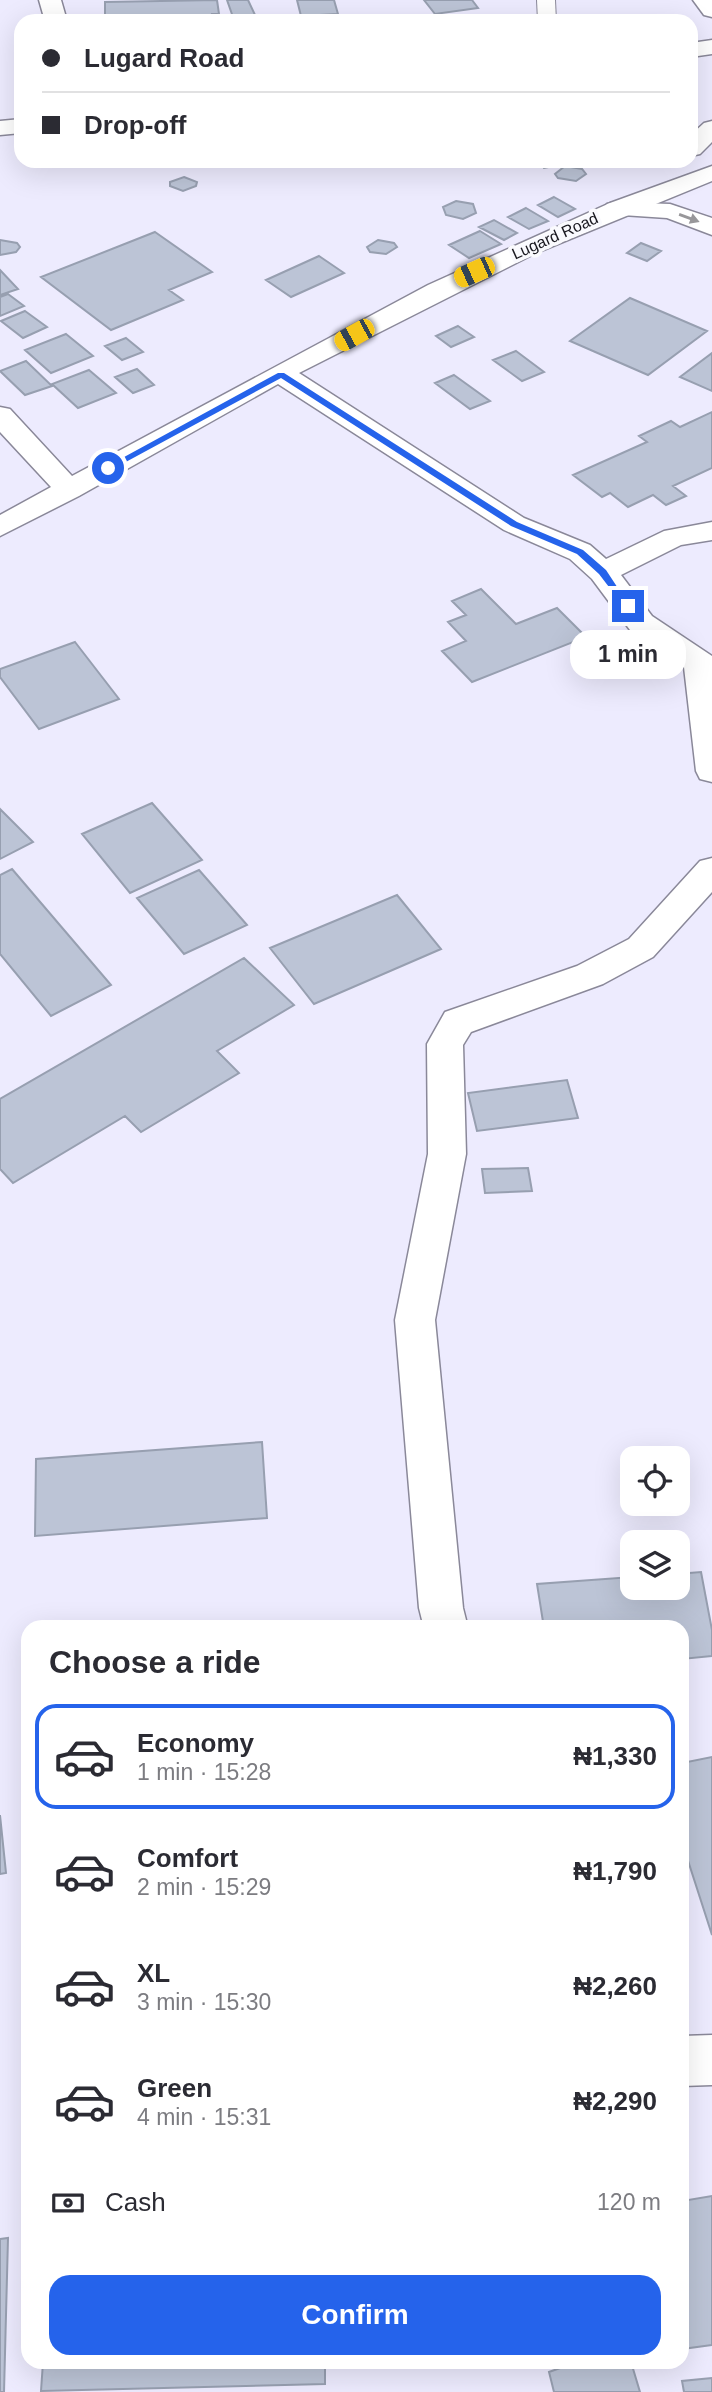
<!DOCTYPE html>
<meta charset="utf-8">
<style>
:root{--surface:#fff;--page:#f2f2f3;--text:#2b2b33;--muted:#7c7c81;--line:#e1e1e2;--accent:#2563eb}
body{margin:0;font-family:Arial,sans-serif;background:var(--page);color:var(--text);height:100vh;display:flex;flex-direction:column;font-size:26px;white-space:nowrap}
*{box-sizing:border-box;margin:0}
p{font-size:23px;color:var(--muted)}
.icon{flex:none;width:38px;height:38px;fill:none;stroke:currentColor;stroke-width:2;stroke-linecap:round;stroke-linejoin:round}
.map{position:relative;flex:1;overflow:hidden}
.details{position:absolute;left:21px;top:1620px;width:668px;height:749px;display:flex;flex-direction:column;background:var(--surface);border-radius:21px;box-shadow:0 7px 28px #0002}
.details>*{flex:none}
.guide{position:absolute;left:14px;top:14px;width:684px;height:154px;border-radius:21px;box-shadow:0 7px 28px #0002;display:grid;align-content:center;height:154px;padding:0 28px;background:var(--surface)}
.fabs{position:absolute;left:620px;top:1446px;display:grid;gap:14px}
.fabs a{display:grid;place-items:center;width:70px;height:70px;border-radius:14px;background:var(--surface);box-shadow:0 7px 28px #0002;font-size:35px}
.end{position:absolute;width:32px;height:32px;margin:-16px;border:9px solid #2563eb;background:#fff;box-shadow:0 0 0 4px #fff}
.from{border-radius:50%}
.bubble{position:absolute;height:49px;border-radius:21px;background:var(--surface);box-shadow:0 7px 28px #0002;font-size:23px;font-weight:700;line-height:49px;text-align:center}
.car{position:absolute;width:21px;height:42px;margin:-21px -10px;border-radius:9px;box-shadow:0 0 5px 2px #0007;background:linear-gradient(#f5c518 24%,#345 0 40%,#f5c518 0 76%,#345 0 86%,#f5c518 0)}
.guide b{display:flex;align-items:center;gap:24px;height:66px;font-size:26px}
.guide b+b{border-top:2px solid var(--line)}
.guide i{width:18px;height:18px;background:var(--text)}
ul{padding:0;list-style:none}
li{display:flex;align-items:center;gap:21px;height:105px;margin:0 14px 10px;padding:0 14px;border:4px solid transparent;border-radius:21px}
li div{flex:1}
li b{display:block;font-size:26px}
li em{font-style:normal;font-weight:700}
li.selected{border-color:var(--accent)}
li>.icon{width:63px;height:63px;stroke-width:1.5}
h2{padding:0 28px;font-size:32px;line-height:84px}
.pay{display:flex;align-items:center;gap:18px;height:77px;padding:0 28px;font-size:26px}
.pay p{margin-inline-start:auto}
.cta{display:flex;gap:14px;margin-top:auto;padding:14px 28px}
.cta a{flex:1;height:80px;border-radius:21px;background:var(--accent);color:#fff;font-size:28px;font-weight:700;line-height:80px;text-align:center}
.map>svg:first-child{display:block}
.building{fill:#bcc4d6;stroke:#979fb0;stroke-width:2}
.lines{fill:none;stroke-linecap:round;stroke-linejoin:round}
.lane-casing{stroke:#8a8899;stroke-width:2}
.street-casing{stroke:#8a8899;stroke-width:3}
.secondary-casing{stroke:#8a8899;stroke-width:3}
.primary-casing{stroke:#8a8899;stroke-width:3}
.lane{fill:#fff;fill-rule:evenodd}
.street{fill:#fff;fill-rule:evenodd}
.secondary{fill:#fff;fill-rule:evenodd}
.primary{fill:#fff;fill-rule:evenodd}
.oneway{fill:#98979a}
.route{fill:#2563eb}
.labels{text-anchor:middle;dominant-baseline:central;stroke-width:7;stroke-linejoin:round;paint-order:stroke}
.far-street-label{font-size:16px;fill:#19181f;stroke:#fafafe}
</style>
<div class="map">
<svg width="712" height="2392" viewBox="0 0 712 2392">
<rect width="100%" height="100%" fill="#edebfe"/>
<path class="building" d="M217,0L219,14H212L213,21H105V2Z
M227,0H248L256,17L234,20Z
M297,0H334L338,14L301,16Z
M424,0H472L478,8L435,14Z
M538,161H579L544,168Z
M565,166L582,169L586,174L576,181L558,178L555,174Z
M184,177L197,182L196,186L183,191L170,186V182Z
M554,197L575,209L558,217L538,205Z
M456,201L473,204L476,213L463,219L446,215L443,207Z
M526,208L548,221L529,229L508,217Z
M494,220L517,233L504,240L479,227Z
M480,231L501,244L469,258L449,245Z
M155,232L212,272L169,290L183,300L111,330L41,277Z
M0,240L17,243L20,247L16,252L0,255Z
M378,240L394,243L397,247L386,254L370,252L367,247Z
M641,243L661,251L647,261L627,253Z
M319,256L344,273L291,297L266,280Z
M0,270L18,289L0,295Z
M8,294L24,306L0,316V297Z
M630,298L707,331L648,375L570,341Z
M25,311L47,327L23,338L1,321Z
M458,326L474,337L451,347L436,336Z
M66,334L93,356L51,373L25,350Z
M126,338L143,352L122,360L105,346Z
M516,351L544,372L522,381L493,360Z
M712,353V391L680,377Z
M26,361L52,386L25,395L0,371Z
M137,369L154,385L133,393L115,377Z
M89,370L116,393L78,408L52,384Z
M454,375L490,401L470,409L435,383Z
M712,412V468L673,486L686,496L666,505L653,495L628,507L610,493L602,497L573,475L647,442L639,436L671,421L680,427Z
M481,589L516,624L557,608L586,637L472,682L442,651L466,641L448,622L466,615L452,601Z
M75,642L119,699L39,729L0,677V669Z
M152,803L202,860L130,893L82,834Z
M0,809L33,842L0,859Z
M12,869L111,985L51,1016L0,954V875Z
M199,870L247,925L184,954L137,898Z
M397,895L441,949L314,1004L270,948Z
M244,958L294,1005L217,1051L239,1073L141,1132L125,1116L13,1183L0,1169V1099Z
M567,1080L578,1118L477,1131L468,1093Z
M528,1168L532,1191L485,1193L482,1169Z
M262,1442L267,1518L35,1536L36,1459Z
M701,1572L712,1630V1656L682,1659V1628H544L537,1584L632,1577V1587H677V1574Z
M712,1757V1935L682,1842V1763Z
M0,1815L6,1873L0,1874Z
M712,2196V2345L682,2349V2201Z
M8,2238L4,2392H0V2239Z
M43,2362H325V2384L41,2391Z
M577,2362H631L640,2392H554L549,2372Z
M712,2378V2392H684L682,2381Z"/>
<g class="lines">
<defs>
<path id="lane" d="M537,0H555L556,21H538Z"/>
<path id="street" d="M39,0H61L67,21H45Z
M712,40V54L691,57V43Z
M21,119V133L0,135V121Z
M712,121V142L700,154L691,156V135L704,123Z
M712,166V181L536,253L299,373L524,518L590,545L606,559L664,531L712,522V540L681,545L621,575L652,616L712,656V782L700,779L696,771L684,667L630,630L592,579L570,559L504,530L278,384L79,496L0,536V515L51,487L0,432V407L10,409L72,476L428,285L610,203Z
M712,858V892L653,957L603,984L471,1032L463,1045L466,1154L435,1320L463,1608L468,1628H424L419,1608L395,1320L428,1154L427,1044L445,1012L577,966L629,939L700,861Z
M712,2035V2085L682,2086V2036Z"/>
<path id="secondary" d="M693,0H712V17L704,15Z"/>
<path id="primary" d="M616,202L670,204L712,218V235L667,218L607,214L604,209L607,204Z"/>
</defs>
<use href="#lane" class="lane-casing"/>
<use href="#street" class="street-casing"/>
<use href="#secondary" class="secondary-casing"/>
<use href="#primary" class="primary-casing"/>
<use href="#lane" class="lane"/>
<use href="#street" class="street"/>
<use href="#secondary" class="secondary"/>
<use href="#primary" class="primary"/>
</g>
<defs><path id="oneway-solid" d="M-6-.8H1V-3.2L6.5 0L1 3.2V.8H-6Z" transform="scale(1.75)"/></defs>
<use class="oneway" href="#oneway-solid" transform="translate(689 218) rotate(20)"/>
<path class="route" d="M278,373H284L517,522L583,550L606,570L631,608H625L599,574L577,554L511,526L281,378L111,470L104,468Z"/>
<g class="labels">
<g class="far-street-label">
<text transform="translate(555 236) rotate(-24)">Lugard Road</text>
</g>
</g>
</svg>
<div class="fabs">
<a><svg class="icon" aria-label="locate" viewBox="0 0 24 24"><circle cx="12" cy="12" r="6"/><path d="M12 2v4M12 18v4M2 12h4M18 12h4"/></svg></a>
<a><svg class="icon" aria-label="layers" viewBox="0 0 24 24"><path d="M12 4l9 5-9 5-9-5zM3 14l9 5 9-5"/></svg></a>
</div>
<i class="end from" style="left:108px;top:468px"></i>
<i class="end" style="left:628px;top:606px"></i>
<div class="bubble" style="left:570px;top:630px;width:116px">1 min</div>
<i class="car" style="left:474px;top:272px;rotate:246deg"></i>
<i class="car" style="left:354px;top:335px;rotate:241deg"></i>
<div class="guide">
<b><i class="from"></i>Lugard Road</b>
<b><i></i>Drop-off</b>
</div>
<section class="details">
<h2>Choose a ride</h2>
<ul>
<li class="selected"><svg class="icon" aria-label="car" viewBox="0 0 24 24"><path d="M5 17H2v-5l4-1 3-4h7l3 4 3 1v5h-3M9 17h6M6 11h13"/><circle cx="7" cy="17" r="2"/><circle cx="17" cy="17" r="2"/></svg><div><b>Economy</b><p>1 min · 15:28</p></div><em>₦1,330</em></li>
<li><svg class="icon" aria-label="car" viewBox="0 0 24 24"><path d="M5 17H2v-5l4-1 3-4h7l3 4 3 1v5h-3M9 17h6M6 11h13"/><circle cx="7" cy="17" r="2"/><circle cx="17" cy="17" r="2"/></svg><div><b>Comfort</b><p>2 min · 15:29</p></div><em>₦1,790</em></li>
<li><svg class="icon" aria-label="car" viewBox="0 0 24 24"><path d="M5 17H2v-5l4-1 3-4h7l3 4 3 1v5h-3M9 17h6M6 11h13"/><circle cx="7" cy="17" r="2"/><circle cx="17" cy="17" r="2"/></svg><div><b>XL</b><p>3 min · 15:30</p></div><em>₦2,260</em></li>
<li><svg class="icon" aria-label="car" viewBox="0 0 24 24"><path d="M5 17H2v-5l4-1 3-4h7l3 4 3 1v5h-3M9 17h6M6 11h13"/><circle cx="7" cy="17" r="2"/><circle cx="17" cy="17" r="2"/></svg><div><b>Green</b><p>4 min · 15:31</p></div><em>₦2,290</em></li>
</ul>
<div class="pay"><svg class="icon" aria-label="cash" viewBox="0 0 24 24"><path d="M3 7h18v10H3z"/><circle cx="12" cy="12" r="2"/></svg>Cash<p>120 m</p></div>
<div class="cta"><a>Confirm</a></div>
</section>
</div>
